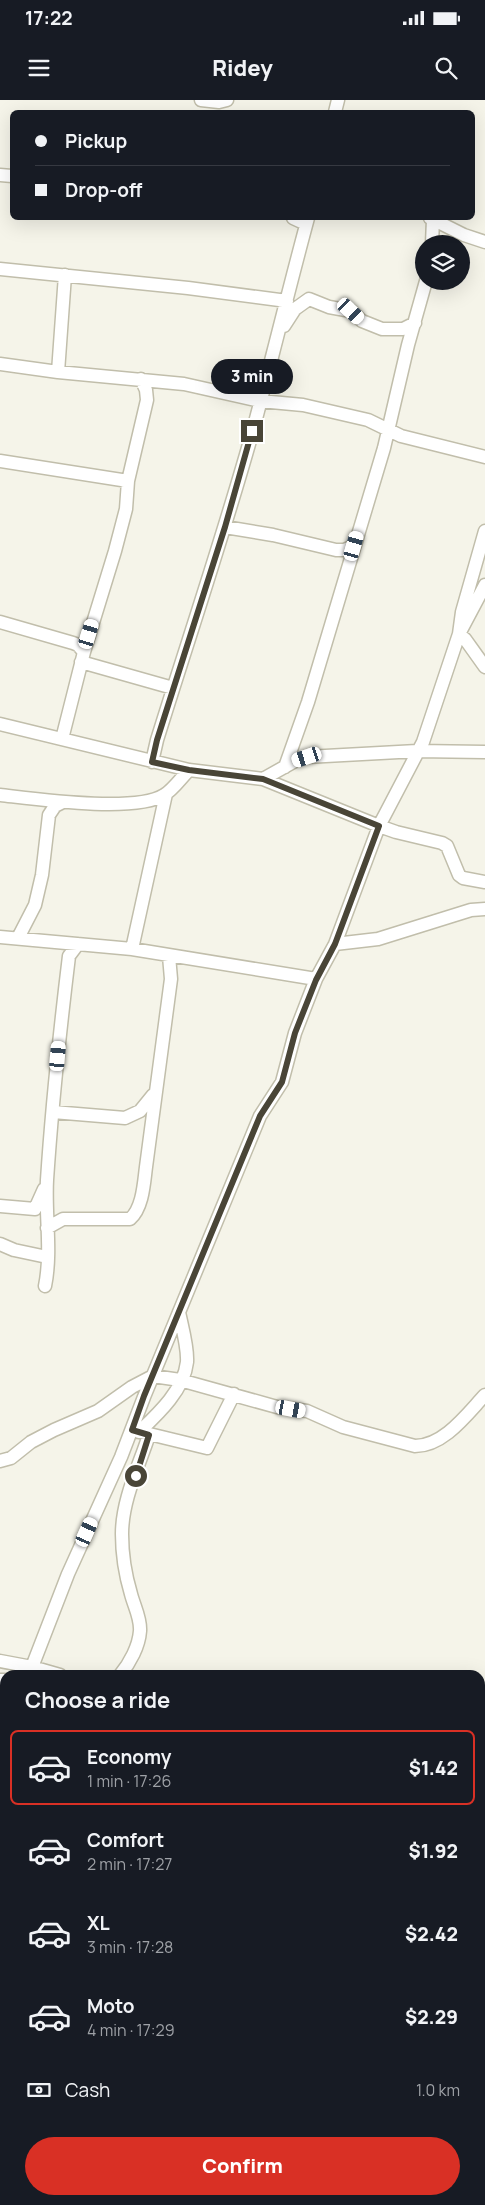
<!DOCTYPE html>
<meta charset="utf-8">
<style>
:root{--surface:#171b24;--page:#20242c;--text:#f1f3f6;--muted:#9ea1a6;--line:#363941;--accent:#d93025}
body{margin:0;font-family:Manrope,sans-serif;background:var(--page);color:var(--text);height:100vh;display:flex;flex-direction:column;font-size:19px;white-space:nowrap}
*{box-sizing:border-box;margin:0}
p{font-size:16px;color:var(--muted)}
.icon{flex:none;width:28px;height:28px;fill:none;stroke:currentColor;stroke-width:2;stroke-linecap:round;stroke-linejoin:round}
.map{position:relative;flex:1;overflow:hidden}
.side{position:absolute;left:0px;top:1570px;width:485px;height:535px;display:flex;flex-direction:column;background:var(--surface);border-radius:15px 15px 0 0;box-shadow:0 5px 20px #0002}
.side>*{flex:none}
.guide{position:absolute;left:10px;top:10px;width:465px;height:110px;border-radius:8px;box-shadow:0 5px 20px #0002;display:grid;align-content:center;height:110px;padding:0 25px;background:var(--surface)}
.fabs{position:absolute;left:415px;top:135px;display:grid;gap:10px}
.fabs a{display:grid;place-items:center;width:55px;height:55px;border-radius:50%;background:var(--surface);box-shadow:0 5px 20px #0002;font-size:25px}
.end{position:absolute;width:22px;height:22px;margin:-11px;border:6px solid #494537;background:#fff;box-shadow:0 0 0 2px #fff}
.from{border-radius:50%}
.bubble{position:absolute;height:35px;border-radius:18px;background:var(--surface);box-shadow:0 5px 20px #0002;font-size:16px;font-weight:800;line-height:35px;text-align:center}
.car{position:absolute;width:15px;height:30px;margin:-15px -8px;border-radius:6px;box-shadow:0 0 4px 1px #0007;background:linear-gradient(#fff 24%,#345 0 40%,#fff 0 76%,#345 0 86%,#fff 0)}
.guide b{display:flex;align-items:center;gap:18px;height:48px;font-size:19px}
.guide b+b{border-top:1px solid var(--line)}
.guide i{width:12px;height:12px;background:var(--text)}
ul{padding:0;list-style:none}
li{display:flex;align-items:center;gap:15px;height:75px;margin:0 10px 8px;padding:0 15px;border:2px solid transparent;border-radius:8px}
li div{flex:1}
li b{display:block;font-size:19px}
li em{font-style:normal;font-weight:800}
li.on{border-color:var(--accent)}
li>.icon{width:45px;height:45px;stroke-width:1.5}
h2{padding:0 25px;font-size:22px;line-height:60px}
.pay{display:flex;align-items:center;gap:12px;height:55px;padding:0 25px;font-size:19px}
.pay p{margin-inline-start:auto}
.action{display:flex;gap:10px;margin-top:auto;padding:10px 25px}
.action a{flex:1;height:58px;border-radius:30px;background:var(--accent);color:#fff;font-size:20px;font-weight:800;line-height:58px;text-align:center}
.status{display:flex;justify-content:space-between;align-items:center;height:35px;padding:0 25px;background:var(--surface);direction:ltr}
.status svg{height:14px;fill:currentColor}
header{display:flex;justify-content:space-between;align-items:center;height:65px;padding:0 25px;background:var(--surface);font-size:22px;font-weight:800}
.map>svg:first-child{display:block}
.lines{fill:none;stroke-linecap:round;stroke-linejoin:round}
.minor-casing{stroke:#c1beab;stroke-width:15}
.minor{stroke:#fff;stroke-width:12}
.route{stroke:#494537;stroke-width:6}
</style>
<div class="status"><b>17:22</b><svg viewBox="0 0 49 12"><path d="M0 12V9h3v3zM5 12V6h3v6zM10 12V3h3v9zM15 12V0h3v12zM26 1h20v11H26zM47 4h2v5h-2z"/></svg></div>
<header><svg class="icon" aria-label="menu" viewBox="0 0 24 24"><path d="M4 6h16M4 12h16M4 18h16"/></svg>Ridey<svg class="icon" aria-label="search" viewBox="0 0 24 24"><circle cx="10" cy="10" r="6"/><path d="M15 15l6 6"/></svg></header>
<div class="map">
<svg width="485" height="2105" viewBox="0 0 485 2105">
<rect width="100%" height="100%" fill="#f5f4e9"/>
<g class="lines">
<defs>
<path id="minor" d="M201,0L219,2L227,0
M335,12L338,0
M0,75L12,76
M293,118L306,124
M430,118L464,135L485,142
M432,144L433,119
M0,169L188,188L287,201
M284,226L295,209L309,199L329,207L351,211L362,221L382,229H403L415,223
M0,264L58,272L184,284L260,301L303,305L368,320L401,336L485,357
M58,272L65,175
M0,361L128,381
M225,427L273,435L336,450H344L354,446
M485,431L462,512L459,534L465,539L485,567
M0,522L73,543L78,545L84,552
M81,562L173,588
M0,624L189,670L263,679L295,661L307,657L417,651L485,652
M62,639L84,552L115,451L126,409L128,381L147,300L146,290L141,279
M152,662L157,640C189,537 224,434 253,330C272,259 289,188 308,118
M285,667L308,602L384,348L408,245L426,181
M263,679L379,726L396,732L442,743L447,746L459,775L463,778L485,782
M0,695C36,699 135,713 164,695C172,691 182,677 189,670
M0,837L132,849L316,879
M18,838L35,805L42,775L49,715L55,706L63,702
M335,844L378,839L471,810L485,809
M132,849L166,694
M53,1012L125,1018L140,1011L153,995
M0,1106L35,1109L44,1089
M47,1128L63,1119H130C143,1108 144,1082 146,1067L171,879L169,856
M0,1144L14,1150L47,1157
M45,1186C52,1152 45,1115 47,1080C52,1005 60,930 69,856L78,844
M139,1332C158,1314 184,1290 187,1262C188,1247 182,1227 179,1212
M141,1332L207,1348L234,1294
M0,1361L11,1358L31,1342L54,1330L98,1311L132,1287L153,1276L180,1280L277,1307L307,1311L343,1327L415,1346C444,1346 467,1314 485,1295
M0,1561L32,1567L60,1575
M21,1575L29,1571L32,1567L68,1474L121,1357L144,1297L260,1016L282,982L295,933L316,879L335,844L379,726L423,642L459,534L485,485
M120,1575C130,1563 139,1546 140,1531C141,1518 134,1506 131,1494C125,1474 122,1454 122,1434C122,1400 139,1366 149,1335
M0,1580H5
M480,1642L485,1639
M480,1697L485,1695
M480,1797L485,1795
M0,1893L5,1896
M480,1990H485
M0,2014H5
M480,2086H485
M207,2105V2100"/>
</defs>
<use href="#minor" class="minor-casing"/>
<use href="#minor" class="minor"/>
</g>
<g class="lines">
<path class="route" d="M136,1376L149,1335L132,1330L144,1296L260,1016L282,982L295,933L316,880L335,844L379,726L263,679L189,670L152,662L157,640L225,427L252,331"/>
</g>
</svg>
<div class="fabs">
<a><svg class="icon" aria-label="layers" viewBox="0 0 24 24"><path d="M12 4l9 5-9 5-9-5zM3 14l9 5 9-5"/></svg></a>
</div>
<i class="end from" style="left:136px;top:1376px"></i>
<i class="end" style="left:252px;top:331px"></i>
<div class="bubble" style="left:211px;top:259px;width:82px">3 min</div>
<i class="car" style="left:351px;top:211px;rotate:133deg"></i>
<i class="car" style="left:354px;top:446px;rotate:16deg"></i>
<i class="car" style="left:89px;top:534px;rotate:17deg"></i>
<i class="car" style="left:307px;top:657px;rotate:252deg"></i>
<i class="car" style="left:58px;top:956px;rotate:5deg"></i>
<i class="car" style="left:291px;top:1309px;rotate:100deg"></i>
<i class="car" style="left:87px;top:1432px;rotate:24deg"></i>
<div class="guide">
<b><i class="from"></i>Pickup</b>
<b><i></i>Drop-off</b>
</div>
<section class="side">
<h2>Choose a ride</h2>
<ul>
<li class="on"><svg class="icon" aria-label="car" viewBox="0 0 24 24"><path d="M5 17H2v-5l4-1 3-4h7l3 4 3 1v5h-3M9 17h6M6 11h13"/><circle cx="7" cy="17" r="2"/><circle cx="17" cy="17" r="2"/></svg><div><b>Economy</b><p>1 min · 17:26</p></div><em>$1.42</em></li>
<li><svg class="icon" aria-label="car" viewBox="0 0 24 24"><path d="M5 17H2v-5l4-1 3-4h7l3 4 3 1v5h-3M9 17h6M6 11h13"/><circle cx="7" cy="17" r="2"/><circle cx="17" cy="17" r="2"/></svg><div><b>Comfort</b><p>2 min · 17:27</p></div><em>$1.92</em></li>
<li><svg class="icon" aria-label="car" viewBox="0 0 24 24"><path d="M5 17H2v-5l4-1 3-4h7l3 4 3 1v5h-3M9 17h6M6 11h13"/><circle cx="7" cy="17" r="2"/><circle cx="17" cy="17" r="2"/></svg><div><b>XL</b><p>3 min · 17:28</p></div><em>$2.42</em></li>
<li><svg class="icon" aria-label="car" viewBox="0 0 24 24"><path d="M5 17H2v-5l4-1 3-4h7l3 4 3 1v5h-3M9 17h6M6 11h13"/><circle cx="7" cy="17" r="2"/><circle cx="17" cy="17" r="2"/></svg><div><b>Moto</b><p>4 min · 17:29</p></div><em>$2.29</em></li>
</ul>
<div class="pay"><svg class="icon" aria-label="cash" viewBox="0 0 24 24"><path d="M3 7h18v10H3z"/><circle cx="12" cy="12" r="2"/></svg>Cash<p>1.0 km</p></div>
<div class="action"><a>Confirm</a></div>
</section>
</div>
